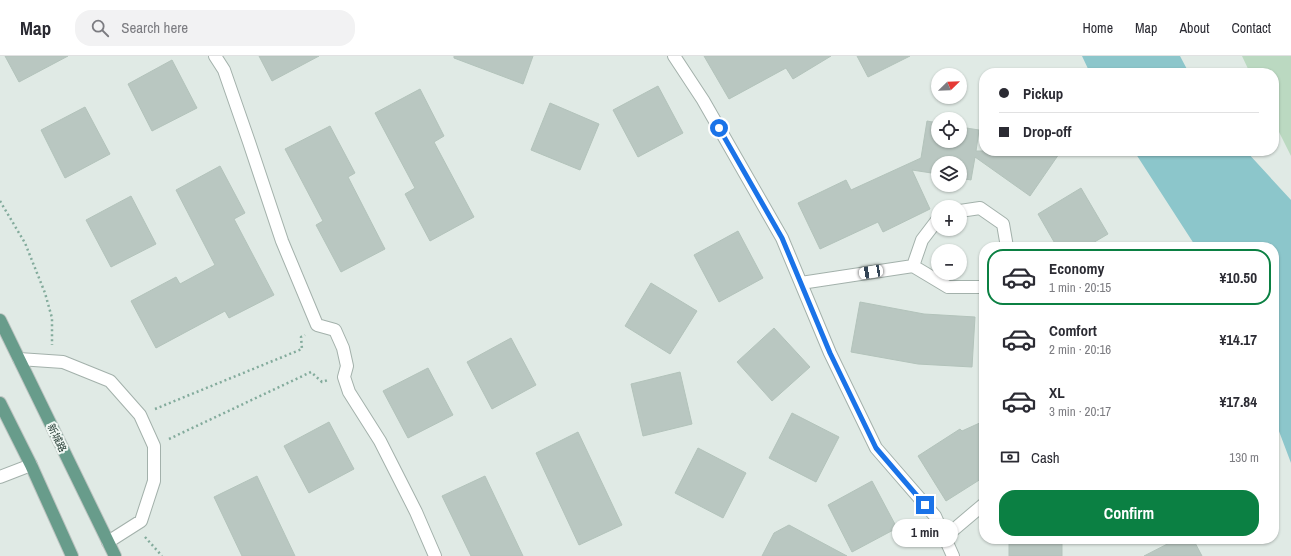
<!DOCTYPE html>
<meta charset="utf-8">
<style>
:root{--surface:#fff;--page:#f2f2f3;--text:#2b2b33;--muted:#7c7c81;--line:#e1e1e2;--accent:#0b8043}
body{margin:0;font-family:"Archivo Narrow","Noto Sans SC",sans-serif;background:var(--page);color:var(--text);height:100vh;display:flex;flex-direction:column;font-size:15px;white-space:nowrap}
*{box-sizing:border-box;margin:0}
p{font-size:13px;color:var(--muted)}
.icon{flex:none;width:22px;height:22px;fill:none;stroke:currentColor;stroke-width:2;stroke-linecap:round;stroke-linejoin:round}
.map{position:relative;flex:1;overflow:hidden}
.details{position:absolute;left:979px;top:186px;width:300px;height:302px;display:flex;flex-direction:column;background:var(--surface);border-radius:16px;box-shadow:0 1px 3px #0004}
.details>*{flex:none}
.top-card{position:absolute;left:979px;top:12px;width:300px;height:88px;border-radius:16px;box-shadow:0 1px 3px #0004;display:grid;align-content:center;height:88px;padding:0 20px;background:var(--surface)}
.needle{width:26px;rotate:67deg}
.controls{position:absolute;left:931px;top:12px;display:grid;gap:8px}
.controls a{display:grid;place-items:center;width:36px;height:36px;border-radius:50%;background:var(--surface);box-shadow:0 1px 3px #0004;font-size:20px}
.end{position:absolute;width:18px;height:18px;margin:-9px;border:5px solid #1a73e8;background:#fff;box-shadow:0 0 0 2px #fff}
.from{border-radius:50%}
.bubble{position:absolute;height:28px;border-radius:14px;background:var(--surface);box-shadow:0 1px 3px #0004;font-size:13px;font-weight:700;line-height:28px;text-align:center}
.car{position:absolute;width:12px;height:24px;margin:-12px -6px;border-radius:5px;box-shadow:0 0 3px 1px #0007;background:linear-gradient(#fff 24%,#345 0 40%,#fff 0 76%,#345 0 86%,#fff 0)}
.top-card b{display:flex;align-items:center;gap:14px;height:38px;font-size:15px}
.top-card b+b{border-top:1px solid var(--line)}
.top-card i{width:10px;height:10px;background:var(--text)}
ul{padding:7px 0 0;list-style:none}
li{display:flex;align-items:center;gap:12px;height:56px;margin:0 8px 6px;padding:0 12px;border:2px solid transparent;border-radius:16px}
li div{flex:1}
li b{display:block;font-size:15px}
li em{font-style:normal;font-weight:700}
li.selected{border-color:var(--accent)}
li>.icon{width:36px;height:36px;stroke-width:1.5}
.pay{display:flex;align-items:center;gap:10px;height:44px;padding:0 20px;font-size:15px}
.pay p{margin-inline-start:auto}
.button{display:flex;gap:8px;margin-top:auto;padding:8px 20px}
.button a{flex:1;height:46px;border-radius:16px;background:var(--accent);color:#fff;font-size:16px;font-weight:700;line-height:46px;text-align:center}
header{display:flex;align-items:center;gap:24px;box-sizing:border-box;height:56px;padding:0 20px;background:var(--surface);border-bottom:1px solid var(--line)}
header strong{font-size:19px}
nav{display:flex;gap:22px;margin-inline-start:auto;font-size:14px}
.search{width:280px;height:36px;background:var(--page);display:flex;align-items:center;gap:10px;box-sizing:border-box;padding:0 14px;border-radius:16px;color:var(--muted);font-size:15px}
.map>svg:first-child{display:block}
.green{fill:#bbd9c1}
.water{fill:#8cc6cb}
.building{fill:#b9c7c1;stroke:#b3c3bb}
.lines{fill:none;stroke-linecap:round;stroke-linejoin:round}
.lane-casing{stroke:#a3b1ab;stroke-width:14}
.street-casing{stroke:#a3b1ab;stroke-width:14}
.primary-casing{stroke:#bdc4c1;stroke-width:14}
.path{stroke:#83ab9c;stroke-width:2.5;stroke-dasharray:2 3;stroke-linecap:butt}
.lane{stroke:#fff;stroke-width:12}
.street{stroke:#fff;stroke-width:12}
.primary{stroke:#689c8b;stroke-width:12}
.route{stroke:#1a73e8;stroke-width:5}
.labels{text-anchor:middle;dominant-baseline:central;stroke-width:4;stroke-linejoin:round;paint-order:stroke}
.street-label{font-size:10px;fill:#223931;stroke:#f0f7f3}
</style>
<header>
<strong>Map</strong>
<div class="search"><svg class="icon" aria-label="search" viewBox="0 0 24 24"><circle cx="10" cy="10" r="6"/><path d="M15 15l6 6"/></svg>Search here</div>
<nav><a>Home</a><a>Map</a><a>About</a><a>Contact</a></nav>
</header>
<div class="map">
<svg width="1291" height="500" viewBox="0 0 1291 500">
<rect width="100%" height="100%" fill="#e0eae5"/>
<path class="green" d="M1242,0H1291V100L1274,66V17H1250Z"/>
<path class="water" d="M1082,0H1180L1189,17H1090Z
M1134,95H1246L1291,144V407L1274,362V191H1196Z"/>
<path class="building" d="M5,0H68L19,26Z
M259,0H319L272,25Z
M454,0H533L523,28L454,2Z
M704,0H831L793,23L786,12L729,43Z
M857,0H910L868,21Z
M172,4L197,52L152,75L128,28Z
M658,30L683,77L638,101L613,54Z
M420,33L444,80L434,86L474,161L430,185L405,138L415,132L375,57Z
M550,47L599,68L580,114L531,94Z
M85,51L110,98L65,122L41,74Z
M927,65L938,67V85H960V71L979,74L976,95H1061L1030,140L975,101L971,124L960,122V107H938V118L912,114L930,153L883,176L878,166L820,193L798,147L846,124L851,134L921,102Z
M330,70L355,117L348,121L385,193L341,216L316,169L323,165L285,93Z
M220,110L245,157L234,163L274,239L229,262L225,255L156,292L131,245L176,221L180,228L215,209L176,134Z
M1081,132L1108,178L1086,191H1057L1038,158Z
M131,140L156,188L111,211L86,164Z
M738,175L763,222L719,246L694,199Z
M651,227L697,255L670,298L625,270Z
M860,246L924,258L975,261L972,311L918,308L851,296Z
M774,272L810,311L772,345L737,306Z
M511,282L536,329L492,353L467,306Z
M428,312L453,359L408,382L383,335Z
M680,316L692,368L643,380L631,328Z
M792,357L839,381L816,426L769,402Z
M984,365V421L946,445L918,400L960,373L962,375Z
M329,366L354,413L309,437L284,390Z
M578,376L622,469L579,489L536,397Z
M698,392L746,417L723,462L675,437Z
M257,420L295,500H242L214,441Z
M485,420L523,500H471L442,440Z
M872,425L897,472L852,496L828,449Z
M789,469L847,500H762L774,477Z
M1009,483H1062V500H1009Z
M1177,483H1193L1202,500H1144Z"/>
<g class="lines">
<defs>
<path id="lane" d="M215,0L224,14L249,86L282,185L317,269L335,274L343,292L347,310L344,321L349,336L380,385L416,456L435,500
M674,0L703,44L782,182L830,297L876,392L935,460L953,500
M960,155L980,152L1003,168L1007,191
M913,210L922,184L938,163
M801,227L913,210L948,231H984
M19,303L63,306L110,325L140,359L154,390V425L141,465L108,486
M945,481L984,448"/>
<path id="street" d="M0,421L31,409"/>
<path id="primary" d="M0,264L115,500
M0,347L31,409L72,500"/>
</defs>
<use href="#lane" class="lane-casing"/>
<use href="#street" class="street-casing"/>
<use href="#primary" class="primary-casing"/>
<path class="path" d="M0,145L25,187L45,237L52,262V289
M155,353L302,293L301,281L305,279
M169,383L311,316L322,326L328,324
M145,481L162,500"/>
<use href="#lane" class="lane"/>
<use href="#street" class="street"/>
<use href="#primary" class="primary"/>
</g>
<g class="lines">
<path class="route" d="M719,72L782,182L830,297L876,392L925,449"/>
</g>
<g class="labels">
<g class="street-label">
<text transform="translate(57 382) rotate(64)">新城路</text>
</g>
</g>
</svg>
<div class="controls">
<a><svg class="needle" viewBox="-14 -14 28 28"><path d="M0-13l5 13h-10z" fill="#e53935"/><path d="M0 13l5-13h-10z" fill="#7c7c81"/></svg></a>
<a><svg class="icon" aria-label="locate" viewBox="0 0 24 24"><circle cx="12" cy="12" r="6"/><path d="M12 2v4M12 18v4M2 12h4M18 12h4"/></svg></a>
<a><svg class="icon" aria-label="layers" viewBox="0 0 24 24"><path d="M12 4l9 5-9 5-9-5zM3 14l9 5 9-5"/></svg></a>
<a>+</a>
<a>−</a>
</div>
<i class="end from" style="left:719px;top:72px"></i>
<i class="end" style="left:925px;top:449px"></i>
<div class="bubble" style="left:892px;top:463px;width:66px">1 min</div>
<i class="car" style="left:871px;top:216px;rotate:261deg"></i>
<div class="top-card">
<b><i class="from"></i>Pickup</b>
<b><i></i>Drop-off</b>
</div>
<section class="details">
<ul>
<li class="selected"><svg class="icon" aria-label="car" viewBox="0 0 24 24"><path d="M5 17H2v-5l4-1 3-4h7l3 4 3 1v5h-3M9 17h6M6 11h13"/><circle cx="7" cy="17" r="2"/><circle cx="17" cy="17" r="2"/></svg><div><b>Economy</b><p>1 min · 20:15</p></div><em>¥10.50</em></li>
<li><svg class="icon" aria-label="car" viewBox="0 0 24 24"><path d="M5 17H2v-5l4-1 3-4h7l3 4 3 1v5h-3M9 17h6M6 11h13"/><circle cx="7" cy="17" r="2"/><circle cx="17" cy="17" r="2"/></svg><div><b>Comfort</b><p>2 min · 20:16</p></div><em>¥14.17</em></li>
<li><svg class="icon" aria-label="car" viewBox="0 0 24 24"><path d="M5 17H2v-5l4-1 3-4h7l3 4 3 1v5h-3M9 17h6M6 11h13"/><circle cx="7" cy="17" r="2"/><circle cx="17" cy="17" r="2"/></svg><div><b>XL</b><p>3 min · 20:17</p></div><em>¥17.84</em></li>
</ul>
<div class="pay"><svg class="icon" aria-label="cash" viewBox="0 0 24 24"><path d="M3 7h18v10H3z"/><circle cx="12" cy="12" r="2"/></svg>Cash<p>130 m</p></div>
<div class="button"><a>Confirm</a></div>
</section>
</div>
